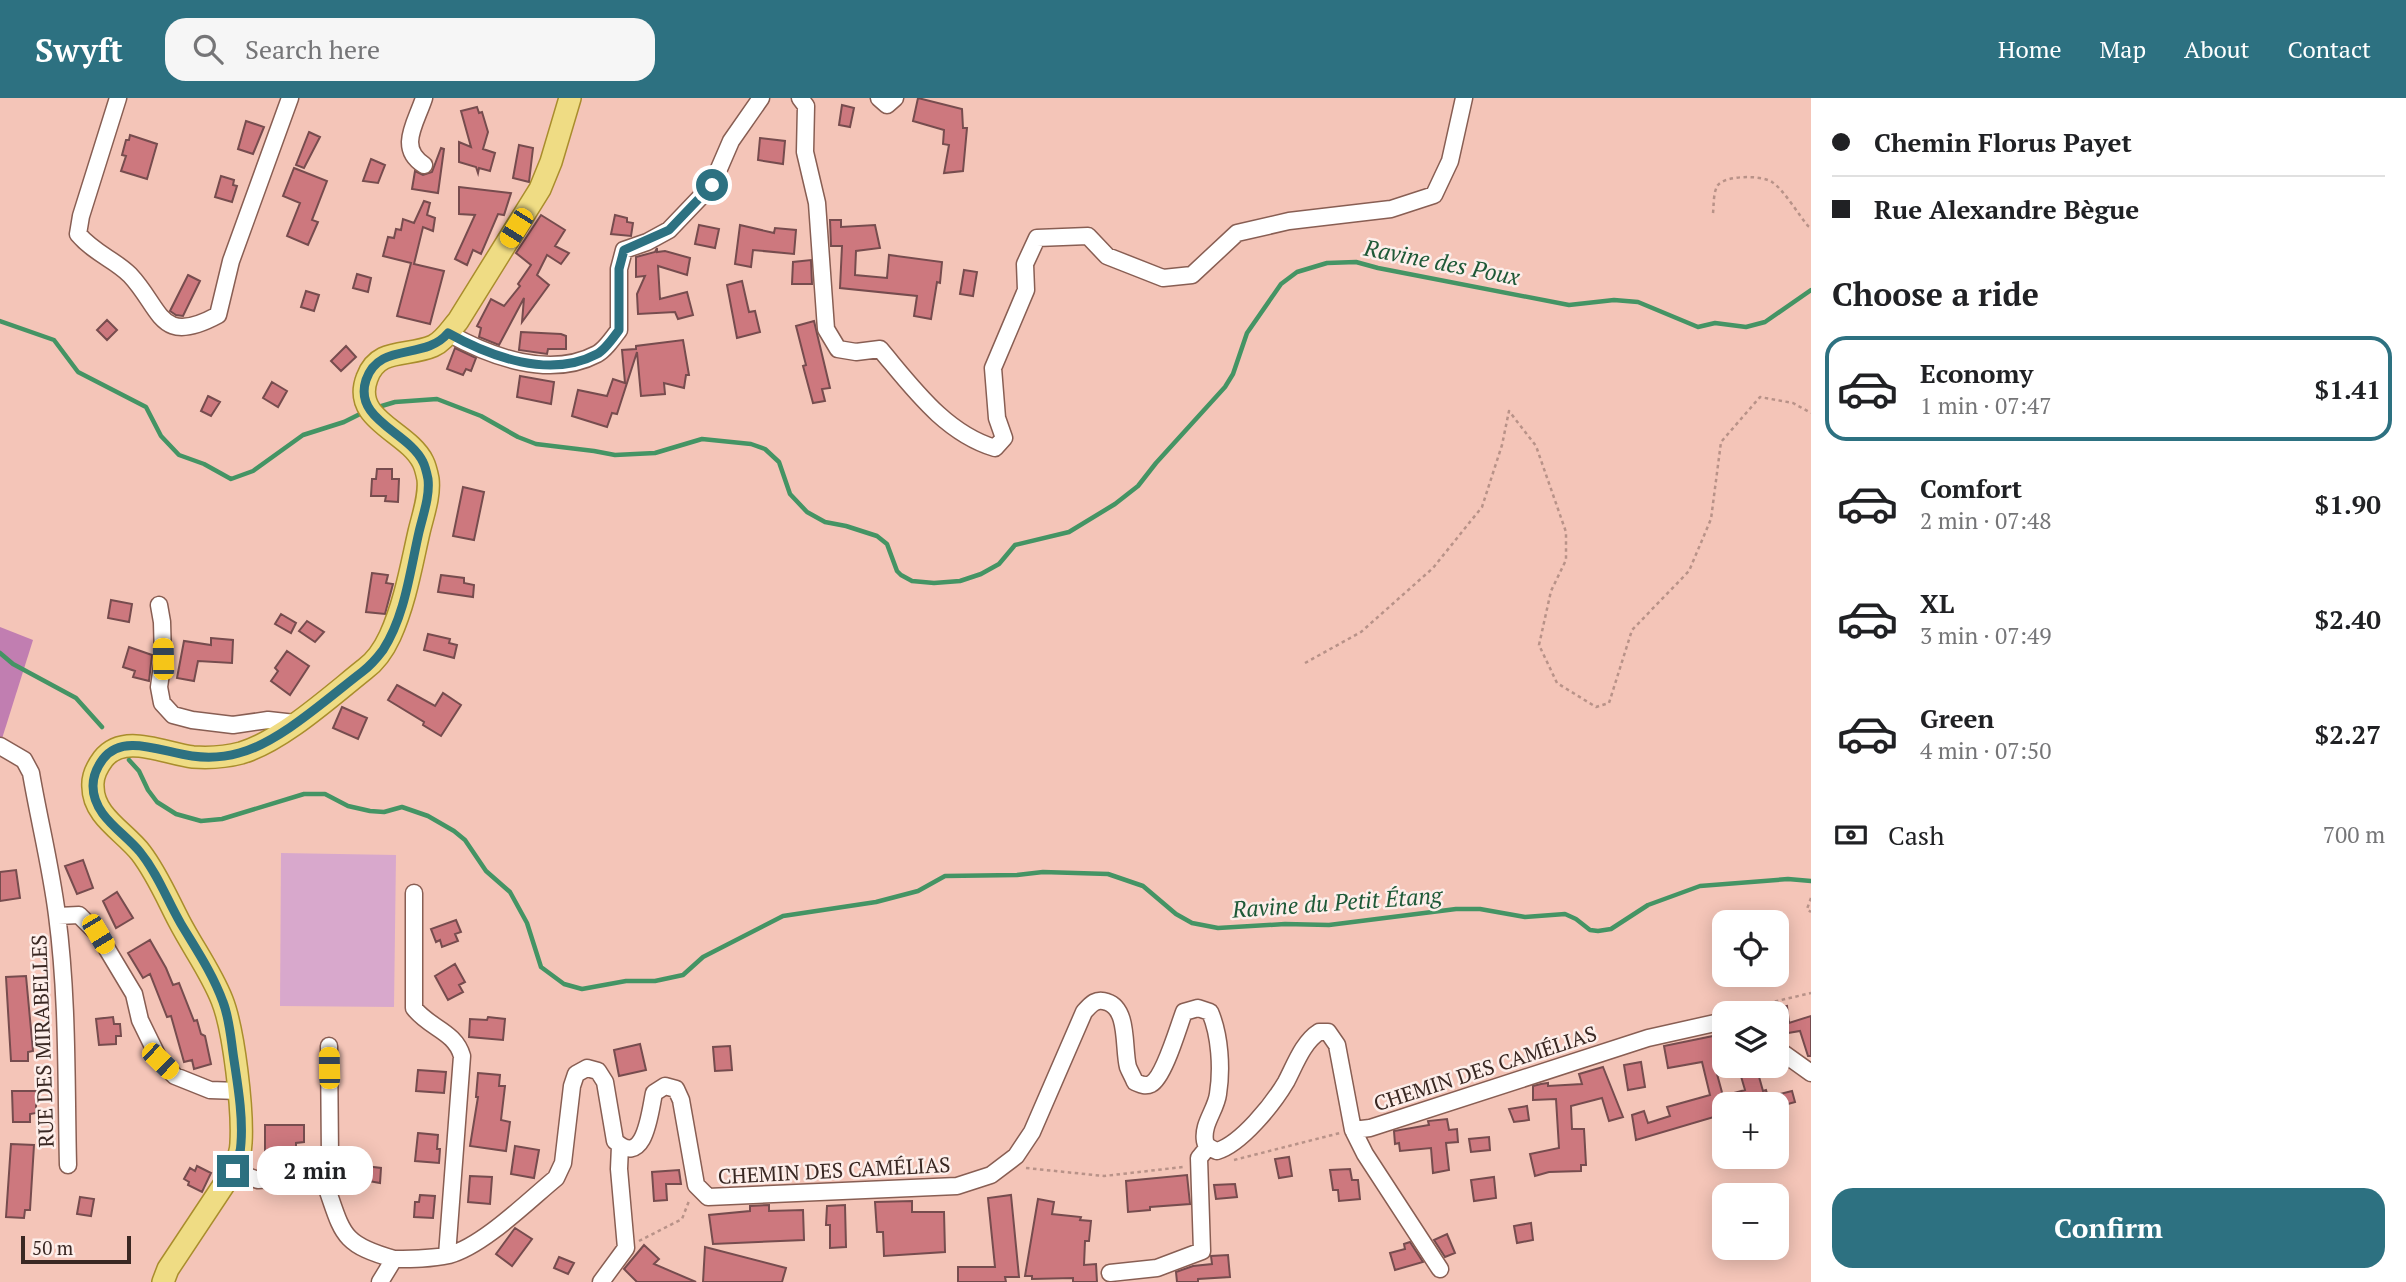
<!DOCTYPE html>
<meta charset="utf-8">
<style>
:root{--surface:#fff;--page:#f6f6f6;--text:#202124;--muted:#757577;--line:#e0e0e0;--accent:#2d7181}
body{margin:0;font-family:"PT Serif",serif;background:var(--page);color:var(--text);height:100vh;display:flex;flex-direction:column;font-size:26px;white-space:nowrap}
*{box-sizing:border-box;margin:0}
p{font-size:23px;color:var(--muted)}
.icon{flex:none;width:38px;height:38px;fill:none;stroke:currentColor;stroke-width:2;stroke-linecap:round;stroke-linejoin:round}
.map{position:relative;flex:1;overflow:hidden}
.details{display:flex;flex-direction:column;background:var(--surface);width:595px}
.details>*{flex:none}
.hud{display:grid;align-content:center;height:154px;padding:0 21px;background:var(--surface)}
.controls{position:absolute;left:1712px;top:812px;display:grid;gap:14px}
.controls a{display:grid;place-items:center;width:77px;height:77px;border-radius:14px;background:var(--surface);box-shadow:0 4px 18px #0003;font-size:35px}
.scale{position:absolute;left:21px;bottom:18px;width:110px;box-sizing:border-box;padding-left:7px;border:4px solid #392722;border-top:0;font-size:19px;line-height:24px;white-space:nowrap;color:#392722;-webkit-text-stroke:5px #fdeeea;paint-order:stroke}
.end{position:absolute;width:32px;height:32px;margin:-16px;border:9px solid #2d7181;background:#fff;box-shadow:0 0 0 4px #fff}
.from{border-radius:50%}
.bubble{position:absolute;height:49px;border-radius:21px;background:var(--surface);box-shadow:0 4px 18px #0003;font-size:23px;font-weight:700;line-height:49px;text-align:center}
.car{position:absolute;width:21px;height:42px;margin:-21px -10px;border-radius:9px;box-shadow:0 0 5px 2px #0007;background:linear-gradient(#f5c518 24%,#345 0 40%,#f5c518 0 76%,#345 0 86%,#f5c518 0)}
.hud b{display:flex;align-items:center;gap:24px;height:66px;font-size:26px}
.hud b+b{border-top:2px solid var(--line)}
.hud i{width:18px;height:18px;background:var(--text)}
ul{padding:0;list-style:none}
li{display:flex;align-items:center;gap:21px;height:105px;margin:0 14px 10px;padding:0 7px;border:4px solid transparent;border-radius:21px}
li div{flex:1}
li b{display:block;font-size:26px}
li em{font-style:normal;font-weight:700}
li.selected{border-color:var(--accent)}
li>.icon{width:63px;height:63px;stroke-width:1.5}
h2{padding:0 21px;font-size:32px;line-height:84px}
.pay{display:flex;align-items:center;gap:18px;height:77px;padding:0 21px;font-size:26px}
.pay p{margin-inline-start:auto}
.action{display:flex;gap:14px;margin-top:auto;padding:14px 21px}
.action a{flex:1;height:80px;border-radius:21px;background:var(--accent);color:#fff;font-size:28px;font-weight:700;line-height:80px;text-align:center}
header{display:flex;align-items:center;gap:42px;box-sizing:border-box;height:98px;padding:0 35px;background:var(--accent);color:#fff}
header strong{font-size:33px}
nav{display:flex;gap:38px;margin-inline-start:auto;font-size:24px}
.search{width:490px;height:63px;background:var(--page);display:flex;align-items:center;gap:18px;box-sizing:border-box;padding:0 24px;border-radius:21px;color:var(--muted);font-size:26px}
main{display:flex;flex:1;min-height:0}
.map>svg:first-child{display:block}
.green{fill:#d8a8cc}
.forest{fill:#c17eb1}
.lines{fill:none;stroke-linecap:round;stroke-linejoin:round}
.stream{stroke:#449464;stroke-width:4.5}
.building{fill:#cd787e;stroke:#764c4e;stroke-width:2}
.minor-casing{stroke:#885e53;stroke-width:19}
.major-casing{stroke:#a98d2c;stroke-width:24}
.path{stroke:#b89288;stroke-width:2.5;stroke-dasharray:3.5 3.5;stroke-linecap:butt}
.minor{stroke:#fff;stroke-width:16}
.major{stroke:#efdc84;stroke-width:21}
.route{stroke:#2d7181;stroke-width:9}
.labels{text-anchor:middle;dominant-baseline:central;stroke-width:5;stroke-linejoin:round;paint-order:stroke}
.street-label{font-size:21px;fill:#392722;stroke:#fdeeea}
.water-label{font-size:23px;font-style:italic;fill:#1e5937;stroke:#fdeeea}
</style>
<header>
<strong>Swyft</strong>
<div class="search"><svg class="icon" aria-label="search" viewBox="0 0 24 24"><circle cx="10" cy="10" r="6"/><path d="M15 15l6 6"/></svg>Search here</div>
<nav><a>Home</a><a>Map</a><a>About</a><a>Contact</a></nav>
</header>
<main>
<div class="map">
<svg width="1811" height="1184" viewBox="0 0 1811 1184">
<rect width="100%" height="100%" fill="#f4c5b8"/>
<path class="green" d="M281,755L396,757L394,909L280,908Z"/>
<path class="forest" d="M0,529L33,542L0,647Z"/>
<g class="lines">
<path class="stream" d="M0,223L54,242L78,274L146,309L161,338L179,357L204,366L231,381L253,373L303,337L344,324L364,314
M375,310L395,304L437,301L481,318L518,339L536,346L594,353L615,357L655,355L702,341L751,346L765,351L779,364L790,396L807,414L825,424L846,428L877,438L887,446L897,473L901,477L912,483L934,485L960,483L981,476L999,466L1015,447L1069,434L1115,406L1138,388L1156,365L1225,289L1233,276L1247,235L1281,186L1297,174L1327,165L1356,164L1378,170L1569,207L1614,202L1638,204L1698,229L1715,225L1746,229L1765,224L1811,192
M0,555L13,566L76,600L102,629
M129,662L139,673L148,692L157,704L176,716L201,723L222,721L304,696H325L348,708L370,713L384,714L402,709L428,718L454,733L465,742L486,773L510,794L527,825L541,869L564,886L582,891L626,883H655L683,877L703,859L783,818L876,804L918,793L945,778L1017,777L1043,774L1108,776L1143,788L1176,816L1192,825L1218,830L1285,826L1329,827L1456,811H1480L1525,819L1565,816L1576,821L1590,832L1598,833L1611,831L1648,807L1700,788L1788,781L1811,783"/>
</g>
<path class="building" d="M918,0L962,11L963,30H967L963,73L944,75L949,47L943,46L944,32L913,23Z
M842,7L854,10L850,29L839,27Z
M477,9L479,15L482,14L488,34L483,51L495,55L490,73L479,70L478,75L476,69L459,64V44L471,49L461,13Z
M246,23L264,29L253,56L238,51Z
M309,34L320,39L304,70L296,67Z
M130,37L157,46L147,81L121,73L126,58L122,57L126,42H129Z
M760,40L785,43L783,66L758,62Z
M519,47L533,50L529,84L513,80Z
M441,50L444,51L438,95L412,91L415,73L423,77L432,74Z
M371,61L385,67L378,85L363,83Z
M294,70L327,83L312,122L318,124L308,147L287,138L300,105L283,98Z
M221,78L234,82L233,87L237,88L232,104L215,99Z
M459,89L511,95L504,117L498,116L481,156L473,152L467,167L455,161L475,117L459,116Z
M424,103L430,105L427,117L435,120L433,133L423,129L414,166L444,173L430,226L397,218L411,165L383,158L388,139L394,140L396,131L401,132L403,121L414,125Z
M541,117L565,132L555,148L569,155L561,166L547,157L537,177L549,187L522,224L524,200L499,247L479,239L481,230L477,228L491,201L504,208L520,188L518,186L531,167L516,155Z
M615,117L627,120V124L633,125L631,138L611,136Z
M830,122H841V129L875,127L880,150L856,153L855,177L887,180L889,157L942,164L940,185L937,184L931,221L914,218L917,198L840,190L842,148H831Z
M699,127L719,131L715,150L695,146Z
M740,127L774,135L775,130L796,132L794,156L753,152L751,169L735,166Z
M657,150V154L665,153L690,160L687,177L658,168L660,201L687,194L693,217L678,221L675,214L638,216L637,196L645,178L636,179V159L655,154Z
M811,162L812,186H792L793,164Z
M964,172L977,174L973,198L960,196Z
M357,176L371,180L368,194L353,190Z
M188,177L200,183L183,218L176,217L170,213Z
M742,183L749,214L755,213L760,234L737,240L727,187Z
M306,193L319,197L314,213L301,209Z
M107,222L117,232L107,242L97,232Z
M814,223L830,290L822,291L825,303L813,305L803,268L806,267L796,228Z
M521,234L561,236L566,238V251H548L547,256L519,252Z
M683,242L689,277H686L684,290L664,285L665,296L641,298L637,254L617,316L612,315L607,329L572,318L578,292L607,298L613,281L625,285L622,252L636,251V248Z
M346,248L356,259L341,273L331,263Z
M455,250L476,260L471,273L466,271L463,277L447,271Z
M520,278L554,284L551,306L517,299Z
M272,284L287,293L278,309L263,300Z
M208,298L220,304L211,318L201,313Z
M377,371H392V381H399L398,404L385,403L386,398H371L372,381H376Z
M463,389L484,394L474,442L453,438Z
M372,475L388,477L386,485L393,486L385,516L366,514Z
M441,477L464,480V485L474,487L473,499L438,494Z
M111,502L132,506L129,524L108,520Z
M281,516L296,525L291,535L275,526Z
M307,523L324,534L315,544L299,533Z
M428,536L450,541L449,545L457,547L454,560L424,552Z
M211,540L233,542L232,565L198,563L194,583L177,580L184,543L211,547Z
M129,549L152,557L149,583L133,579L135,573L123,569Z
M287,553L309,568L290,597L271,583L278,573L275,570Z
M397,587L435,608L443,595L461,607L441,638L423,627L424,624L388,602Z
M342,609L367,620L358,641L333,630Z
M83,762L93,790L77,796L65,768Z
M16,772L20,800L0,803V774Z
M117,794L133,820L116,830L103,803Z
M456,822L461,834L455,836L458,843L442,849L440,842L436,844L431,831Z
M150,842L166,870L173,887L179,885L194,923L197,922L201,936L205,938L211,966L194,971L192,962L184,964L171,918L167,919L150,876L143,880L128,855Z
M455,866L465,884L459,887L463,894L448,902L435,878Z
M26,878L33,953L28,954V963H11L6,879Z
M1787,908L1789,925L1811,918V958H1808L1800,933L1776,937V910Z
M113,919L114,926H120L121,938H116V946L99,947L96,921Z
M488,919L505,921L503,942L469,939L470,921L487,922Z
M1713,938L1718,961L1723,960L1726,974L1717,976L1723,998L1745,992L1738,968H1756L1763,993L1766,992L1768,999L1792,993L1795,1004L1788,1006H1724V1016L1636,1042L1632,1017L1644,1013L1648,1025L1670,1018L1667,1009L1710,997L1702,964L1668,970L1664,948Z
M640,946L646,972L619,978L614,952Z
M730,948L732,972L715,973L713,949Z
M1641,964L1645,989L1628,992L1624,967Z
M1603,969L1623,1019L1609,1023L1602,1000L1571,1008L1572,1031H1584L1586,1067H1581V1073L1549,1074L1535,1078L1530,1056L1559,1050L1556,1001L1533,1002V988L1541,986L1548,985V988L1582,986L1579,976Z
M418,972L446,974L444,995L416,993Z
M478,975L500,977L499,988H505L501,1022L510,1024L506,1053L470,1048L478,999H476Z
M12,993H36V1015L30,1016V1024H13Z
M1527,1008L1529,1022L1514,1024L1509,1011Z
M1447,1021L1449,1032L1457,1031L1458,1044L1446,1045L1449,1072L1433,1075L1431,1050L1400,1053L1399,1045L1395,1046L1394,1033L1429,1027L1428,1023Z
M265,1027H304V1044L296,1045V1059H265Z
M418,1035L438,1037L437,1051H440L439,1065L415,1063Z
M1489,1039L1490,1052L1471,1054L1469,1041Z
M11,1046L34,1047L30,1112H25L24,1120L6,1119Z
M515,1048L539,1052L534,1080L511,1076Z
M1289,1059L1292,1078L1279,1080L1275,1061Z
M197,1068L211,1075L202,1094L188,1087L189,1084L184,1081L190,1070L195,1073Z
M365,1068L381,1070L380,1085L363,1082Z
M1350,1071L1352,1082H1358L1360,1101L1339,1103L1338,1092H1333L1330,1072Z
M679,1072L681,1086H666L667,1102L654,1103L652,1074Z
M1187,1077L1190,1106L1150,1109V1112L1128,1114L1126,1083Z
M470,1078L492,1079L490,1106L468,1104Z
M1494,1079L1496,1100L1474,1103L1471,1082Z
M1235,1086L1237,1099L1216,1101L1214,1087Z
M420,1097L435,1098L433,1120L414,1119L415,1104H419Z
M1011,1097L1019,1179H1005L1006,1184H958V1169H995L988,1100Z
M80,1099L94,1101L91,1118L77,1116Z
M1038,1101L1054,1104L1052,1116L1081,1119L1080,1122L1091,1123L1089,1143H1085L1084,1167L1096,1166L1097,1184H1073V1180L1032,1181V1178H1025Z
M912,1103V1114H944L945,1154L884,1158L883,1134H877L875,1104Z
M769,1107V1113L803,1112L804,1142L713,1146L709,1117L750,1113V1108Z
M845,1107L846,1149L830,1150V1127H826L827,1108Z
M1531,1125L1533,1142L1517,1145L1514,1128Z
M515,1130L532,1141L512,1168L496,1156Z
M1447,1136L1455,1155L1445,1159L1434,1142Z
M1410,1144L1423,1164L1395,1172L1390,1155L1405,1151L1404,1146Z
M644,1147L659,1161L654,1166L696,1184H637L624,1171Z
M705,1149L786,1170L782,1184H703Z
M1228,1157L1230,1179L1198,1181V1184H1177L1176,1174L1193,1168L1212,1166L1211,1158Z
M559,1159L574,1165L568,1176L554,1170Z"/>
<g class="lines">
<defs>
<path id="minor" d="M118,0L81,118L78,136C95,156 114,161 130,177C162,211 159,249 218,217L231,163L290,0
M800,0L806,8L805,54L817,105L826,231L838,251L856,254L880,251C913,290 945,335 995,350L1004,340L997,320L993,270L1026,192L1025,166L1037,140L1088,138L1107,158L1163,180L1192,177L1237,135L1289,123L1391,111L1434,97L1450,63L1464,0
M879,0L887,7L895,0
M424,67C397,50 416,25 424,0
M448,235C491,259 550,281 597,256C605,252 613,240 619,232V171L624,152L647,144L669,132L712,87L731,43L761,0
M159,507L162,524L163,561L159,589L162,605L173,617L192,622L233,627L268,622L295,625
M0,648L24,662L31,675C39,722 51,769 57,817C68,900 66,984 68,1067
M414,795V910C429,930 455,933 462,958L447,1157
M58,818L79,817L98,836L134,896L140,922L160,963L175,978L210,992L238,993
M1776,950L1811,975
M1353,1032L1365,1056L1440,1171
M233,1073L258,1082L307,1079L325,1085C343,1135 340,1146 394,1161
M325,1085L330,1060L329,948
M1110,1175L1157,1170L1202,1153L1199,1060L1208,1049
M380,1184L394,1161C413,1161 431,1161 449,1157C483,1148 528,1103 556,1080L563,1065L572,988L576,976L587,970L598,973L605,984L615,1043C645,1071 650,1013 654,995L665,988L676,991L681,1002L696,1087L708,1099L957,1088L991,1077L1016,1058L1032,1034L1084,914C1091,906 1096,900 1107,904C1129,911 1123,950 1128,969C1130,974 1133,979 1135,984C1140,986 1145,989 1151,986C1164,979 1178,930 1184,914L1198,910L1210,914C1220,937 1222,971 1218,996C1216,1012 1202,1026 1205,1043C1206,1049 1212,1051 1217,1053C1241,1046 1273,1006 1286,984C1295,967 1303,944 1319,934H1328L1337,947L1353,1032L1370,1030L1648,940L1724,923
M601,1184L626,1150L619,1071L620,1048"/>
<path id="major" d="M163,1184L168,1171L233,1073C237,1064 241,1055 241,1045C243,1012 234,932 222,902C211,874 193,850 179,823C167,800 157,776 141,755C125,734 93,718 93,689C92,679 97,669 103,661C124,634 165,656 193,659C208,660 226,659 241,655C282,643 331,598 365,571C376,563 384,551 390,538C405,505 411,469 419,434C423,417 430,398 428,381C427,376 425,368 423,364C408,333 351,322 367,280C378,249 408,259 433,248C444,243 450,232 458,223L540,91L551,64L570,0"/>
</defs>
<use href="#minor" class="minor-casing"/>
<use href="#major" class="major-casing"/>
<path class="path" d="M1713,115C1714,107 1713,94 1718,87C1726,77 1762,77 1772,84C1784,92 1798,116 1808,128L1811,129
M1305,565L1361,534L1433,470L1482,409L1502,347L1509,313L1536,348L1566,434V462L1551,493L1539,547L1557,585L1596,609L1609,605L1632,532L1689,473L1711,421L1721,344L1760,299L1793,305L1811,315
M1811,800L1807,811L1811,814
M1734,913L1811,895
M1234,1062L1340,1035
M1026,1070L1104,1078L1183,1069
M639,1143L682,1121L689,1103"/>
<use href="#minor" class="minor"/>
<use href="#major" class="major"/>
</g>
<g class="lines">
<path class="route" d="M233,1073C237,1064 241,1055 241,1045C243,1018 238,989 234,962C231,943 230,922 223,904C213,876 196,851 181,826C167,802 158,776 140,754C124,734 93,718 93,688C93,679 97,669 103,661C123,634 164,655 192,658C207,660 225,659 239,655C279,645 329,599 362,574C370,568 377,560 383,552C405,518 410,473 419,434C423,417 430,398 428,381C427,376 425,368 423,364C409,334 353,322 366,282C379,243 425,263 448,235C491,259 550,281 597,256C605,252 613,240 619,232V171L624,152L669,132L712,87"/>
</g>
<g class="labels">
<g class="street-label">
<text transform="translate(42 943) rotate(-92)">RUE DES MIRABELLES</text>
<text transform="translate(1485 970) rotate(-18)">CHEMIN DES CAMÉLIAS</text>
<text transform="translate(834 1072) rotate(-3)">CHEMIN DES CAMÉLIAS</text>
</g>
<g class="water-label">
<text transform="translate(1442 164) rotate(11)">Ravine des Poux</text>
<text transform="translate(1337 804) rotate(-4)">Ravine du Petit Étang</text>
</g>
</g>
</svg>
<div class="controls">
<a><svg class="icon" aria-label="locate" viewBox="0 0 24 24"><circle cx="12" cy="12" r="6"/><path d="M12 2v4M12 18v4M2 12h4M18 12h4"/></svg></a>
<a><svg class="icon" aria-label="layers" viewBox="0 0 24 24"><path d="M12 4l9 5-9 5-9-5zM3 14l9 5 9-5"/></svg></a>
<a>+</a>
<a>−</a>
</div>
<div class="scale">50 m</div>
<i class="end from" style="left:712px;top:87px"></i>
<i class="end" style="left:233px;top:1073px"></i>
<div class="bubble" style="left:257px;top:1048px;width:116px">2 min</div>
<i class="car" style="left:516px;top:130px;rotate:212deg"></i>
<i class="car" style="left:163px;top:561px;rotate:359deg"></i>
<i class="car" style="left:98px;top:836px;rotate:149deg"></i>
<i class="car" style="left:160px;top:963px;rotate:134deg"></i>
<i class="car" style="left:329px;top:970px;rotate:359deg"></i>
</div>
<section class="details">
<div class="hud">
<b><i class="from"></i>Chemin Florus Payet</b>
<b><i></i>Rue Alexandre Bègue</b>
</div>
<h2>Choose a ride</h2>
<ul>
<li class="selected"><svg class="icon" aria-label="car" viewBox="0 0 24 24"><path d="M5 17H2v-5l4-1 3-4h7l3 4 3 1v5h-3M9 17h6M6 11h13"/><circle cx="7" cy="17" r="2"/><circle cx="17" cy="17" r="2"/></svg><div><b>Economy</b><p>1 min · 07:47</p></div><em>$1.41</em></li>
<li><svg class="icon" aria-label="car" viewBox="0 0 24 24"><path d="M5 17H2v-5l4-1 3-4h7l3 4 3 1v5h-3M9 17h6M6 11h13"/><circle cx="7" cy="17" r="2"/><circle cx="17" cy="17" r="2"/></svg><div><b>Comfort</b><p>2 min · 07:48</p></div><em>$1.90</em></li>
<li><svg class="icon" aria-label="car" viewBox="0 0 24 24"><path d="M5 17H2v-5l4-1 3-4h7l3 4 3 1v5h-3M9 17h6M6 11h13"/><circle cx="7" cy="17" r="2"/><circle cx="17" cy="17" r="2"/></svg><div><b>XL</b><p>3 min · 07:49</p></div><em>$2.40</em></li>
<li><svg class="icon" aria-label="car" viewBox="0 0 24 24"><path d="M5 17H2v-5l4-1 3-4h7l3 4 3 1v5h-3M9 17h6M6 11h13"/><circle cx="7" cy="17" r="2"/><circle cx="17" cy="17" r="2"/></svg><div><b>Green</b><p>4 min · 07:50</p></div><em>$2.27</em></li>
</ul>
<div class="pay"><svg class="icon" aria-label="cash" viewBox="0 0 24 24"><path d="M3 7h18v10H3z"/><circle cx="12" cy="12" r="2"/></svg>Cash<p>700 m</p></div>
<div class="action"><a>Confirm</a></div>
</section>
</main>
